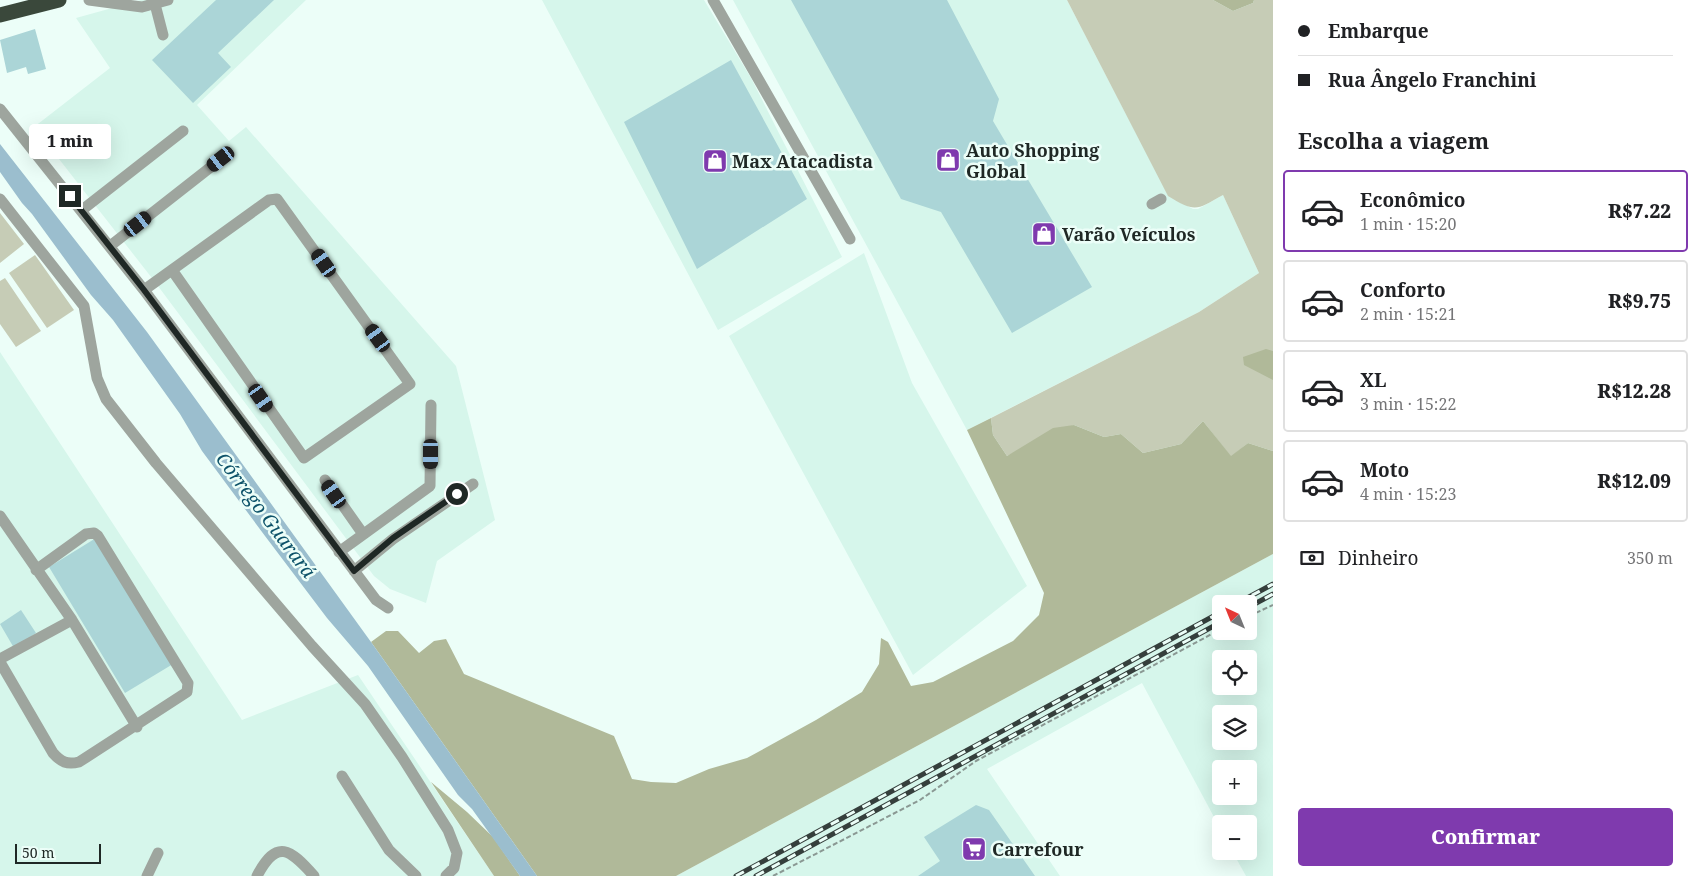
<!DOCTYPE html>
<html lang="pt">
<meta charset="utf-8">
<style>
:root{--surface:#fff;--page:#f2f2f2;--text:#202124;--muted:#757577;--line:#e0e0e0;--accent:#7f3aae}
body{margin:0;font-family:"Noto Serif",serif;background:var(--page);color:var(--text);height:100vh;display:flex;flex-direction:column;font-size:19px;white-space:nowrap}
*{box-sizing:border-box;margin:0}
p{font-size:16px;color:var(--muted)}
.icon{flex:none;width:28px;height:28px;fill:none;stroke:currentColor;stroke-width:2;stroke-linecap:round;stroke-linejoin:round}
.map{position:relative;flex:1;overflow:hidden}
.drawer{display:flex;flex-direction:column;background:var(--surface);width:425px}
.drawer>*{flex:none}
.banner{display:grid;align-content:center;height:110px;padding:0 25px;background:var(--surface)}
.needle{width:32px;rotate:317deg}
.fabs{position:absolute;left:1212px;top:595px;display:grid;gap:10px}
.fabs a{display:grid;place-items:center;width:45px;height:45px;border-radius:5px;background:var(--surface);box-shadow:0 5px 20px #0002;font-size:25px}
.scale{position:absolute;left:15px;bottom:12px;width:86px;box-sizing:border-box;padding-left:5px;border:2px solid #1f2825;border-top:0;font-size:14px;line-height:18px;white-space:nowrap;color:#1f2825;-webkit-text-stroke:4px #ecfef8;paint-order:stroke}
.end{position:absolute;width:22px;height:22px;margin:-11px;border:6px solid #1f2825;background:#fff;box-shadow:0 0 0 2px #fff}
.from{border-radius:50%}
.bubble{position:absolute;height:35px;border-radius:5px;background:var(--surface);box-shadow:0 5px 20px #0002;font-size:16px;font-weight:800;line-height:35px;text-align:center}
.car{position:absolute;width:15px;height:30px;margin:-15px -8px;border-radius:6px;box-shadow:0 0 4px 1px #0007;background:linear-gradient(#222 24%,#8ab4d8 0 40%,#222 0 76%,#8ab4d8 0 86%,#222 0)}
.banner b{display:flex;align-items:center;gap:18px;height:48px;font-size:19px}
.banner b+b{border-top:1px solid var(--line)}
.banner i{width:12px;height:12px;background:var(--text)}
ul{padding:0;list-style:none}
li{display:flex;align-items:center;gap:15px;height:82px;margin:0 10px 8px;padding:0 15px;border:2px solid var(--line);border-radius:5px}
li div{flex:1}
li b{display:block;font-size:19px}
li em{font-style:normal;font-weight:800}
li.current{border-color:var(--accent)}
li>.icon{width:45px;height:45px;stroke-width:1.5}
h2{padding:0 25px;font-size:22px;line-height:60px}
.pay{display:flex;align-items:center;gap:12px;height:55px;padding:0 25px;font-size:19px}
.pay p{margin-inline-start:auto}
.button{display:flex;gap:10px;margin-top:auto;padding:10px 25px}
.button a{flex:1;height:58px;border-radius:5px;background:var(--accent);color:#fff;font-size:20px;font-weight:800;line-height:58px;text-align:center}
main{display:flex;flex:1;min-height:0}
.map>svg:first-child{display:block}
.built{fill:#d6f6eb;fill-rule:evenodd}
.green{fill:#c6ccb6}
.forest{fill:#b0b999}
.water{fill:#9bbece}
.building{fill:#abd5d7}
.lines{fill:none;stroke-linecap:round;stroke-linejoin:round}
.path{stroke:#8a9893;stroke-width:2;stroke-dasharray:5 2.5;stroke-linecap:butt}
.minor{stroke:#9ea59e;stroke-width:11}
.highway{stroke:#3a483b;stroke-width:15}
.rail-casing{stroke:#353f3c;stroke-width:5}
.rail{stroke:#ecfef8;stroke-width:3;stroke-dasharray:9;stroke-linecap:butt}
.route{stroke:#1f2825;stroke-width:6}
.labels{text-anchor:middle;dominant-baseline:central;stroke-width:5;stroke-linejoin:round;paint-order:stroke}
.poi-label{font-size:18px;font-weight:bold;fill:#1f2825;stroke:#ecfef8;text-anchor:start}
.water-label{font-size:19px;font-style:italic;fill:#0d5269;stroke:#ecfef8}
</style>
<main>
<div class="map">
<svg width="1273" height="876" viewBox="0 0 1273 876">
<rect width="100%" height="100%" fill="#ecfef8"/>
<path class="built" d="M141,0H306L197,105L229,141L246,127L456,366L495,520L437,561L426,603L390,589L374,576L155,282L34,127L110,68L76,18Z
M542,0H704L751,78L842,257L718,330Z
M733,0H1067L1168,195L1193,209H1198L1223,195L1259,273L1199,312L967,430Z
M864,253L912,383L1027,586L913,675L729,336Z
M0,352L242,720L358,675L494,876H0Z
M1273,554V876H1246L1232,851H1249V824H1221V830L1142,683L987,769L1060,876H676ZM1221,604H1249V631H1221ZM1221,659H1249V686H1221ZM1221,714H1249V741H1221ZM1221,769H1249V796H1221Z"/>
<path class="green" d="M1067,0H1213L1233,11L1253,3L1254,0H1273V451L1248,443L1231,457L1203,421L1181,444L1143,453L1121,434L1104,437L1074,425L1007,456L993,435L991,418L1199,312L1259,273L1223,195C1196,210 1196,213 1168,196Z
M0,213L24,244L0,263Z
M35,255L74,310L47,328L9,273Z
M5,278L41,331L16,347L0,324V281Z"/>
<path class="forest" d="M1213,0H1254L1253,3L1233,11Z
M1266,349L1273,351V380L1244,365L1243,357Z
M991,418L993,435L1007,456L1053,428L1074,425L1104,437L1121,434L1143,453L1181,444L1203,421L1231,456L1248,443L1273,451V554L676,876H537L371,642L386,631H398L419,653L434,641L446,639L464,674L614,736L632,779L651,782L676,783L709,769L747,758L816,720L862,692L879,664L881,638L888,642L911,686L933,682L1013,641L1039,615L1044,593L967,430Z
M431,782L467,812L493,837L520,876H494Z"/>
<path class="water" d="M0,144L147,332L371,642L537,876H520L472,809L458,795L368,666L327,618L265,536L202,451L180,414L113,320L91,295L32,214L22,203L0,172Z"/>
<path class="building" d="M216,0H274L218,53L231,67L193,103L152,60Z
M791,0H947L999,99L993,121L1092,287L1012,333L941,212L901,199Z
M35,29L46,69L28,74L26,67L7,73L0,40Z
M731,60L807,199L697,269L624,122Z
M96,538L173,664L125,693L49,567Z
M21,610L36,633L14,648L0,624Z
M976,805L989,810L1035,876H918L940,861L924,837Z"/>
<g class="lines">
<path class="path" d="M1249,616L1273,605
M773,876L920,800L976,761L1221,629"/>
<path class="minor" d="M89,0L142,7L168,0
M713,0L850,239
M155,4L163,35
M0,109L144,290L376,600L388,608
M0,199L84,306L97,378L106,399L156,463L312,646L365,704L402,757L448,830L457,853L454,868L446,876
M1152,204L1161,199
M82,210L183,131
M110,246L221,159
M144,290L269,200L277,199L410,384L304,458L172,270
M325,480L363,534
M0,516L72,620L137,727
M339,552L430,486L431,405
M354,571L393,539L473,484
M0,659L72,620
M0,662L53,753C61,762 67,765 79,762L187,692L188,683L98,536L94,533L86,534L36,570
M342,776L389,850L416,876
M147,876L158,853
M257,876C277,838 290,849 314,876"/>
<path class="highway" d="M0,15L59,0"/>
<defs>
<path id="rail" d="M1236,604L1273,584
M1249,607L1273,594
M736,876L1221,612
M756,876L1221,622"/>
</defs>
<use href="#rail" class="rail-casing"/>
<use href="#rail" class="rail"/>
</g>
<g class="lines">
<path class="route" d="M70,196L144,290L354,571L393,538L457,494"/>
</g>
<defs>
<symbol id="shop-square" viewBox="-11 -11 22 22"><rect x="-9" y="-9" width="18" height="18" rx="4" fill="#7f3aae" stroke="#ecfef8"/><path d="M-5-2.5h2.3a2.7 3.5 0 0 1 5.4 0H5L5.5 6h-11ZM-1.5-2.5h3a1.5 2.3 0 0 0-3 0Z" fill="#fff"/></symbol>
<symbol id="supermarket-square" viewBox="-11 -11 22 22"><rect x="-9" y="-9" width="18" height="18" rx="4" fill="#7f3aae" stroke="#ecfef8"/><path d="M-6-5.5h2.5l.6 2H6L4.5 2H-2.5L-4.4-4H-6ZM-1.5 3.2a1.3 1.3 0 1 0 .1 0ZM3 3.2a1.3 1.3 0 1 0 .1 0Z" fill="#fff"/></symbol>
</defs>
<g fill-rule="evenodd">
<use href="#shop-square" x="934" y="146" width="28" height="28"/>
<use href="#shop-square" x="701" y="147" width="28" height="28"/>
<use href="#shop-square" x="1030" y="220" width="28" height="28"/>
<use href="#supermarket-square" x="960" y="835" width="28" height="28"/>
</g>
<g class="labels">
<g class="poi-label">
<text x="966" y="150">Auto Shopping<tspan x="966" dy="21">Global</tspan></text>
<text x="732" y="161">Max Atacadista</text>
<text x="1062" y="234">Varão Veículos</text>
<text x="992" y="849">Carrefour</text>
</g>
<g class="water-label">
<text transform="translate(266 515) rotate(53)">Córrego Guarará</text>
</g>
</g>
</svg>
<div class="fabs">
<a><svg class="needle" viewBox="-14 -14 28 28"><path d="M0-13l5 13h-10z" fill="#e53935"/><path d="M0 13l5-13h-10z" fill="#757577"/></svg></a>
<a><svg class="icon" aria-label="locate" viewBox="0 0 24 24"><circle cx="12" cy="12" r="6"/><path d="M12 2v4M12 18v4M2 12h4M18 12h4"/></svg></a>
<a><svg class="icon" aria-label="layers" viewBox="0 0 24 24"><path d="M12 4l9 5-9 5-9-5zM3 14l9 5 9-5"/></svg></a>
<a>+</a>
<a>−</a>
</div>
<div class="scale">50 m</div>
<i class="end from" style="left:457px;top:494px"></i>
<i class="end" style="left:70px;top:196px"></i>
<div class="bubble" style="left:29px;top:124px;width:82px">1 min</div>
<i class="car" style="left:221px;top:159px;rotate:232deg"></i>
<i class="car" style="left:138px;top:224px;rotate:52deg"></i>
<i class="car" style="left:324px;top:263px;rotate:325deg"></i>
<i class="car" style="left:378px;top:338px;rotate:324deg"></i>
<i class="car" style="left:261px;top:398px;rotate:145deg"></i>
<i class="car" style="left:431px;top:454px;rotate:180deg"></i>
<i class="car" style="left:334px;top:494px;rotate:325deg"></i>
</div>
<section class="drawer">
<div class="banner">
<b><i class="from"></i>Embarque</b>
<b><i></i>Rua Ângelo Franchini</b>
</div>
<h2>Escolha a viagem</h2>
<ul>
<li class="current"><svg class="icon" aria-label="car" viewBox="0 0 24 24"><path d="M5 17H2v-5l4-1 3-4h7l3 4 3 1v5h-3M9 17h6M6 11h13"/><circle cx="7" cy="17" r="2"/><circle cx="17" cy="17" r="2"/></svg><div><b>Econômico</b><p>1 min · 15:20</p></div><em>R$7.22</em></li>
<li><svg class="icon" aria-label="car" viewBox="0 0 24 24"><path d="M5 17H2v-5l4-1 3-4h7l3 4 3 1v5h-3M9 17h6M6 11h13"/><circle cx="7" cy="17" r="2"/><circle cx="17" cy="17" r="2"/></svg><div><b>Conforto</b><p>2 min · 15:21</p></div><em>R$9.75</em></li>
<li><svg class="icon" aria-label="car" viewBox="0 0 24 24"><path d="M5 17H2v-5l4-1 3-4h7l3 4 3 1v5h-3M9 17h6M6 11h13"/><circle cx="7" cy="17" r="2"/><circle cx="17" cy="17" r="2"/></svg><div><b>XL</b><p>3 min · 15:22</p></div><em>R$12.28</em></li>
<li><svg class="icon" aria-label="car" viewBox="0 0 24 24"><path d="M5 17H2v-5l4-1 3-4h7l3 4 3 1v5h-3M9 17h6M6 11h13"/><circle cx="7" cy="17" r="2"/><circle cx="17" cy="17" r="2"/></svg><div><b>Moto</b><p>4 min · 15:23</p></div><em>R$12.09</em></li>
</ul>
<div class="pay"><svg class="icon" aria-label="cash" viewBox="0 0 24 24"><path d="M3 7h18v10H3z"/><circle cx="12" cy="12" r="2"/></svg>Dinheiro<p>350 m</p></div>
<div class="button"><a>Confirmar</a></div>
</section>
</main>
